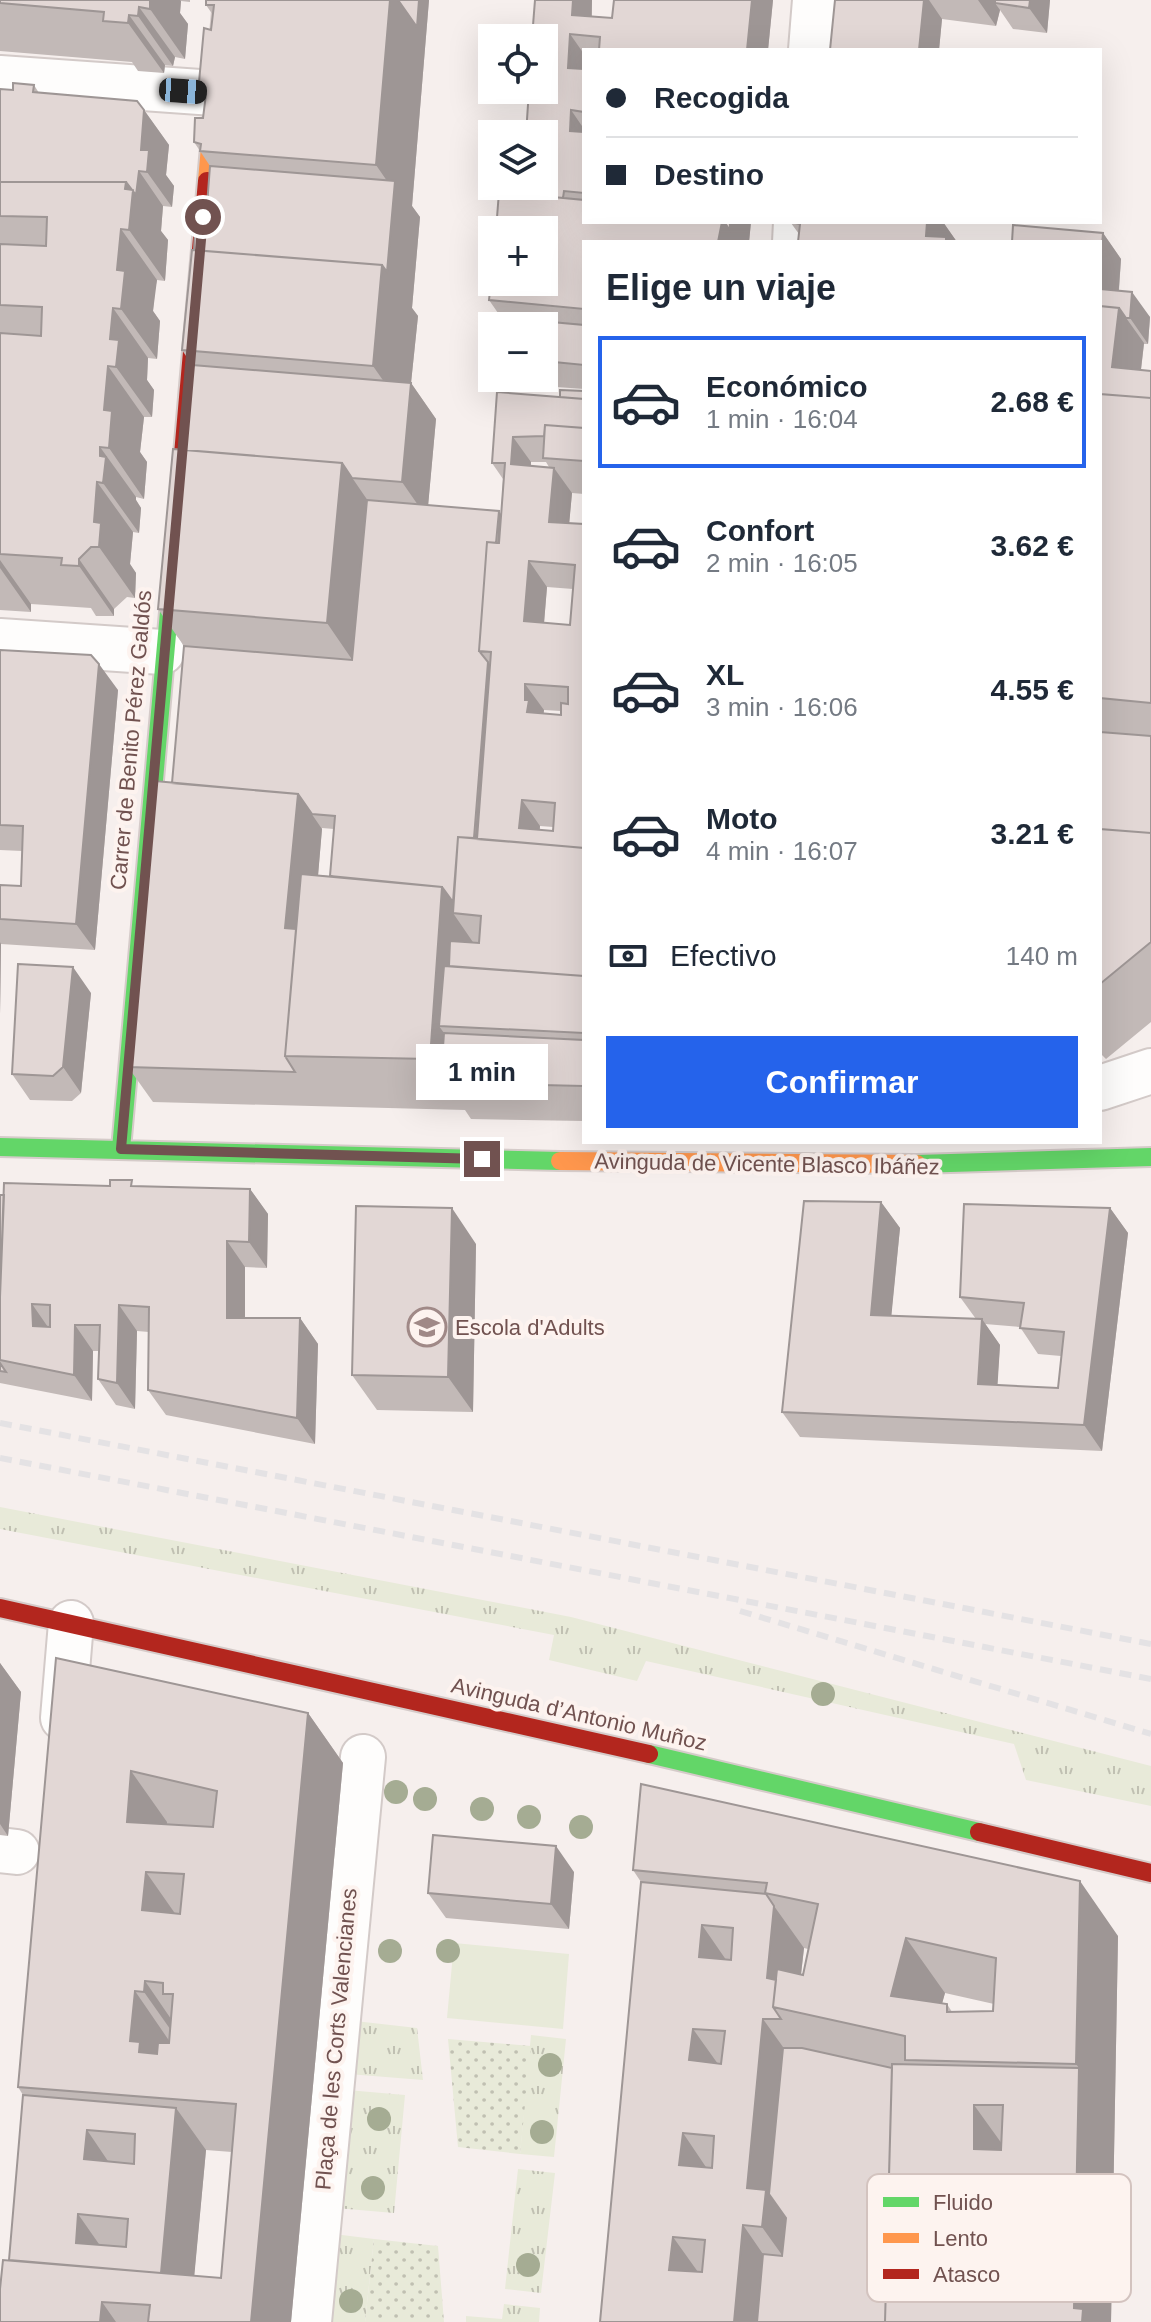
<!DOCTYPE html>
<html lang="es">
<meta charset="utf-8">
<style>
:root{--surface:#fff;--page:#f6f6f7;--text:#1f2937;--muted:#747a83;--line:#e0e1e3;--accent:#2563eb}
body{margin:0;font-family:Helvetica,sans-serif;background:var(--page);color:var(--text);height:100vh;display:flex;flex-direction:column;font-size:30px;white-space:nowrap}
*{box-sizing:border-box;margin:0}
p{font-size:26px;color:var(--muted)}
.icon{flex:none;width:44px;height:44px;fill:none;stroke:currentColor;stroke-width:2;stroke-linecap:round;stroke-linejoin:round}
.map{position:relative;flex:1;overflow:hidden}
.panel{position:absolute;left:582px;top:240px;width:520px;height:904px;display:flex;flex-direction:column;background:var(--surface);border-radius:0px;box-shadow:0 8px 32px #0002}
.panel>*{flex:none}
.hud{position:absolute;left:582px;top:48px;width:520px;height:176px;border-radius:0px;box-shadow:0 8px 32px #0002;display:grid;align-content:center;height:176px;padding:0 24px;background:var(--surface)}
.buttons{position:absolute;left:478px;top:24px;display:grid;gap:16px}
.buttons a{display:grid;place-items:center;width:80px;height:80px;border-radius:0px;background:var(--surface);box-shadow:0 8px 32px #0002;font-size:40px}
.end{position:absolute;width:36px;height:36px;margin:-18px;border:10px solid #715250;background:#fff;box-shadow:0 0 0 4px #fff}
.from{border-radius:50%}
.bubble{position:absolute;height:56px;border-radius:0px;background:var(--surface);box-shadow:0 8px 32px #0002;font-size:26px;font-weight:700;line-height:56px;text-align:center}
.car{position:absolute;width:24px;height:48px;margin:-24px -12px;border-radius:10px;box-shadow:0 0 6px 2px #0007;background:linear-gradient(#222 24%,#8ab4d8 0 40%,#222 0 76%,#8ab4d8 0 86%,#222 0)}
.hud b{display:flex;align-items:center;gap:28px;height:76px;font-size:30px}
.hud b+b{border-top:2px solid var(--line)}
.hud i{width:20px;height:20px;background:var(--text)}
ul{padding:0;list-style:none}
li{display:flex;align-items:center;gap:24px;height:132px;margin:0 16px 12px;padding:0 8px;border:4px solid transparent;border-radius:0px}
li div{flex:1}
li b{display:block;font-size:30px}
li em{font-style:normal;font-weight:700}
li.current{border-color:var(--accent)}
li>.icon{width:72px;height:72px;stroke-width:1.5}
h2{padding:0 24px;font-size:36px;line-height:96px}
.pay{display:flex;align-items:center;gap:20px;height:88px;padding:0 24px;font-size:30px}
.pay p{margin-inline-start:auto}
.action{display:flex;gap:16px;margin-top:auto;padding:16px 24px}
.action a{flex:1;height:92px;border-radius:0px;background:var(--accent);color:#fff;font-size:32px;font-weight:700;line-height:92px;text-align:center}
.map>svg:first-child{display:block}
.grass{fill:url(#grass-tufts)}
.park{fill:url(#park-dots)}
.pitch{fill:#e8ead9}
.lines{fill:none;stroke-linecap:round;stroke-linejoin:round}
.street-casing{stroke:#d3cac8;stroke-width:48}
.fast-casing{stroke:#d5cbc9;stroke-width:22}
.slow-casing{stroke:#d5cbc9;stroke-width:22}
.jam-casing{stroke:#d5cbc9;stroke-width:22}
.street{stroke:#fefdfc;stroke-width:44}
.fast{stroke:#63d668;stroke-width:18}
.slow{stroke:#ff974d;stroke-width:18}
.jam{stroke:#b3261e;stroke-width:18}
.rail{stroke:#e4e2e4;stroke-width:6;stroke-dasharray:12 8;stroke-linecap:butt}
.tree{fill:#a5ac93}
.wall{fill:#c2b9b7;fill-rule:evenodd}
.shaded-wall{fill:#9e9695}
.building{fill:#e2d7d5;stroke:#9e9695;stroke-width:2;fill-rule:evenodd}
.route{stroke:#715250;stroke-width:10}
.labels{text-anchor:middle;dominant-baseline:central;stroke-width:8;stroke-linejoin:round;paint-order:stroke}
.street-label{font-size:22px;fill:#715250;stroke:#fdf3ef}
.poi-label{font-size:22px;fill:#715250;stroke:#fdf3ef;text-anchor:start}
.key{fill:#fdf3ef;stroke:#d3c3bf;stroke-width:2}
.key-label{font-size:22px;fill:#715250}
</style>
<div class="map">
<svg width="1151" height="2322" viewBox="0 0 1151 2322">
<defs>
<pattern id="grass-tufts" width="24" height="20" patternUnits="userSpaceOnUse" patternTransform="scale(2)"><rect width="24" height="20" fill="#e8ead9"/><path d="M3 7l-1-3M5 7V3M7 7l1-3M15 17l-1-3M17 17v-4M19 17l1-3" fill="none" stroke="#c0c0b2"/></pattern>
<pattern id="park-dots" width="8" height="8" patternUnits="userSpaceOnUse" patternTransform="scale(2)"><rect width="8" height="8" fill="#e8ead9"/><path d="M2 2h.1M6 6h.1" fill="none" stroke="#c0c0b2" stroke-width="1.8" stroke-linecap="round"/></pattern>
</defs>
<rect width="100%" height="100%" fill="#f6efed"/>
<path class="grass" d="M0,1507L571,1617L1151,1766V1806L1026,1780L1014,1744L646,1661L637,1681L549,1660L554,1635L0,1529Z
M355,2021L417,2028L423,2080L348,2074Z
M531,2035L566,2039L554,2157L520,2154Z
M347,2090L405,2095L394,2213L336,2208Z
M518,2169L555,2173L541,2293L505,2289Z
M334,2234L374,2239L365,2322H323Z
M504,2304L540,2308L539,2322H466V2316L502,2319Z"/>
<path class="park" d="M448,2039L531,2046L520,2154L458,2147Z
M374,2239L438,2246L444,2322H365Z"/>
<path class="pitch" d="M454,1943L569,1954L563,2029L447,2018Z"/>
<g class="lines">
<defs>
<path id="street" d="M811,50L815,0
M0,78L214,93
M795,242L796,222
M0,641L162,652
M1100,1088L1151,1071
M63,1718L71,1623
M0,1850L17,1852
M309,2322L363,1757"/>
<path id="fast" d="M0,1147L560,1161
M121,1149L179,500
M917,1164L1151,1157
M649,1754L979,1832"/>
<path id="slow" d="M207,181L223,0
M560,1161L917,1164"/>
<path id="jam" d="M179,500L207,181
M0,1608L649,1754
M979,1832L1151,1873"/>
</defs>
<use href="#street" class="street-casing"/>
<use href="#fast" class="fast-casing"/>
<use href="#slow" class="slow-casing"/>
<use href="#jam" class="jam-casing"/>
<use href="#street" class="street"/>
<use href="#fast" class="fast"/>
<use href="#slow" class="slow"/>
<use href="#jam" class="jam"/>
<path class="rail" d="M0,1423L1151,1644
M0,1458L1151,1679
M740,1611L1151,1734"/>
</g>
<g class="tree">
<circle cx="823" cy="1694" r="12"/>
<circle cx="396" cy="1792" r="12"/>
<circle cx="425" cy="1799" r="12"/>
<circle cx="482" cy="1809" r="12"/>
<circle cx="529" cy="1817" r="12"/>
<circle cx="581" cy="1827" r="12"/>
<circle cx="390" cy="1951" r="12"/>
<circle cx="448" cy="1951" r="12"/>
<circle cx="550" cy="2065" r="12"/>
<circle cx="379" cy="2119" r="12"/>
<circle cx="542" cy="2132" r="12"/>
<circle cx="373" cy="2188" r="12"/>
<circle cx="528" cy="2265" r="12"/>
<circle cx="351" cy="2301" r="12"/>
</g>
<path class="wall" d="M0,0H190V2L181,1L180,13L188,24L185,59L175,57L173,66L165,65L164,73L138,71L132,62L0,51Z
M206,0H429L412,206L420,217L412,308L418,316L411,383L436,419L428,505L501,514L503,479L492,463L497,392L560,397L584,391V494L572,493L569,523L584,524V1121L471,1119L465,1110L153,1102L128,1067L172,783L184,646L158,609L185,450L192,365L182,350L194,250L205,232L210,166L194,142L203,118L205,103L198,93L211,30L213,15L206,5ZM531,462H546L549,467L531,466ZM547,587L573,589L570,625L544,623ZM544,710L561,711V715L543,713ZM540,826L553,827V831L539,830ZM322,828L334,829L330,876L318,875Z
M535,0H592V16L612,18L614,0H773L768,50H584V222H751L749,242H584V389L543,386L538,378H544V326H507L489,300L522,194Z
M835,0H1050L1047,33L1013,29L1000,10L996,26L942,19L939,50H830Z
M34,85L39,93L144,110L169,145L166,175L174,186L172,207L163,206L161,231L168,240L165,281L157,280L155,289L153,311L160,321L157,359L148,358L147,380L154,390L152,417H144L140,452L147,462L144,499L136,497V500L141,508L139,533L133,532L130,564L136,573L135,598L127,597L114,609V616H96L91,608L31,604V612L0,610V89L13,90Z
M943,222L957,242H798L799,234L791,223Z
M1103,233L1121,259L1119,290L1150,317L1148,344H1144L1141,370L1151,371V1022L1106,1059L1100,1053V242Z
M0,650L118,690L95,950L1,944L0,1014V885L21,886L22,851L0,850Z
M91,993L81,1093L72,1101L30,1100L12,1074Z
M136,1186L250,1189L268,1214L267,1268L245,1267V1318H300L318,1344L315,1444L166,1415L148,1390L149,1332L137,1331L135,1409L116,1405L98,1379L99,1351H93L92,1401L0,1383V1195Z
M881,1202L900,1228L891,1316L976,1319L960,1297L1110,1208L1128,1233L1102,1451L800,1437L782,1412ZM985,1324L1020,1327L1038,1354L1061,1356L1058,1388L997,1385L1000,1345Z
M476,1244L473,1412L377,1410L352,1375Z
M56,1658L308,1713L343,1763L291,2322H0L9,2260L23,2095L18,2087ZM206,2150L232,2152L221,2278L194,2276Z
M0,1663L21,1692L8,1836L0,1835Z
M641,1784L1118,1936L1111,2322H600L641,1882L633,1870ZM804,1948L808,1949L803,1975H801ZM945,1993L994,2004L993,2011L952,2012L947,2004L942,2003Z
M574,1872L569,1929L446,1918L428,1893Z"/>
<path class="shaded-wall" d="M150,0H180L181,1L180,13L188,24L185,59L150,9Z
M390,0H429L412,206L420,217L412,308L418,316L411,383L436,419L427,518L402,482L408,416L373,366L382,265L394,191L376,165Z
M573,0H592L591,36L572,15Z
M752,0H773L768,50H747Z
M924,0H929L942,19L939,50H919Z
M978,0H1002L995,3L1000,10L996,26Z
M1030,0H1050L1047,33L1029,8Z
M139,7L175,57L173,66L138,16Z
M129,15L165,65L164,73L128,23Z
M570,34L584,54V91L568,68Z
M144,110L169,145L166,175L174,186L172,207L147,172L141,150Z
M571,110L584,129V151L570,131Z
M139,171L163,206L161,231L168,240L165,281L129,230L125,189L126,182Z
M720,222H751L749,242H718Z
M927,222H943L957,242H930L926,236Z
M121,229L157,280L153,311L160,321L157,359L121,309L117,270Z
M1103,233L1121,259L1117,314L1100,290Z
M1132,292L1150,317L1148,344L1130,318Z
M113,308L148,358L147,380L154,390L152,417L116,367L110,339Z
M1119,308L1144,343L1137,403L1112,367Z
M108,366L144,417L140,452L147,462L144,499L109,448L104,410Z
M513,437L531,462L529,490L511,464Z
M100,447L136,497V500L141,508L139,533L103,483L100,456Z
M342,463L377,514L362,674L327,623Z
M554,468L572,493L567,548L549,522Z
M97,482L133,532L130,564L136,573L135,598L99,547L94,522Z
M499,511L508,525L491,652Z
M79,559L114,609V616L79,566Z
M0,560L31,604V612L0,568Z
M529,561L547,587L542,647L524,621Z
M488,662L497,676L469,915Z
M99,664L118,690L95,950L76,924Z
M525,684L544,710L543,720L527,712L525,700Z
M298,794L322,829L313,935L285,928Z
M522,800L540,826L538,854L519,828Z
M442,887L462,914L453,913L477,948L439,1026L469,1068L446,1075H441L430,1059Z
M0,942L1,944L0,1014Z
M73,967L91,993L81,1093L63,1067Z
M250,1189L268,1214L267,1268L249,1242Z
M881,1202L900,1228L889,1340L871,1315Z
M452,1208L476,1244L473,1412L448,1377Z
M1110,1208L1128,1233L1102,1451L1084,1425Z
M227,1241L245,1267V1343L227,1318Z
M32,1304L50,1330L33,1326Z
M119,1305L137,1331L135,1409L117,1383Z
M300,1318L318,1344L315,1444L297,1418Z
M982,1319L1000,1345L996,1410L978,1384Z
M75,1325L93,1351L92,1401L74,1375Z
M0,1663L21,1692L8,1836L0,1824Z
M308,1713L343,1763L291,2322H251Z
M131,1771L167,1822L163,1872L127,1822Z
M556,1846L574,1872L569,1929L551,1904Z
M146,1872L181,1922L142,1910Z
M1080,1881L1118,1936L1111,2322H1082L1074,2308L1079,2068L1076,2064Z
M774,1906L804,1948L798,2000L767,1978Z
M702,1925L731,1967L699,1957Z
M906,1938L945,1993L929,2051L891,1996Z
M145,1981L180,2032V2043L144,1992Z
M135,1991L170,2042L174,2100L130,2041Z
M763,2019L793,2061L796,2232L792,2269L762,2227L747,2188Z
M693,2029L723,2071L689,2060Z
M974,2105L1010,2155L974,2149Z
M176,2108L206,2150L190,2322L160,2280Z
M87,2130L116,2173L84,2159Z
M683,2133L712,2176L679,2165Z
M78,2214L108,2257L76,2243Z
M972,2224L1007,2274L971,2269Z
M743,2225L772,2267L768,2322H734Z
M673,2237L703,2279L669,2270Z
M102,2302L116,2322H100Z"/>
<path class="building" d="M0,0H150V9L139,7L138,16L129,15L128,23L103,21L104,12L0,3Z
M206,0H390L376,165L200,151L201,144L194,142L195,118H203L206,94L198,93L204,28L211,30L214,5H206Z
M398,0H419L417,27Z
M535,0H573L572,15L612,18L614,0H752L747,50H599L600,37L570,34L568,68L584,69V112L571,110L570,131L584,132V193L564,191L563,198L522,194L523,186H544V134H526L529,90H544V38H532Z
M835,0H924L919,50H830Z
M995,0H1030L1029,8L995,3Z
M13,83L34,85L33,92L137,101L144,110L141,150H149L147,172L139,171L136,195L126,182H0V89L13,90Z
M210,166L395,181L387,272L382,265L194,250L195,231L205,232Z
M0,182H126L125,189L133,190L129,230L121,229L120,239L117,270L125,271L121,309L113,308L110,339L119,340L116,367L108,366L104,410L112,411L109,448L100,447V456L106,457L103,483L97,482L94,522L101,523L99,547H91L79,559V566L61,565L62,558L0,554V333L41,336L42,307L0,305V244L46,246L47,217L0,216Z
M499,192L584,200V222H722L718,242H584V309L489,300L492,272V282H544V230H496Z
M724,222H730V230Z
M791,222H927L926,236L946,237V242H798L800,224Z
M1013,225L1103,233L1100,272V242H1012Z
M192,250L382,265L373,366L182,350Z
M1100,289L1132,292L1130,318H1126L1119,308L1100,306Z
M1100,306L1119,308L1112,367L1151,371V398L1100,394Z
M529,320L584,325V365L544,361V326H528Z
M192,365L411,383L402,482L352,478L342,463L185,450Z
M560,390L584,391V399L560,397Z
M497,392L584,399V428L545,425L544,436L513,437L511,464L554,468L549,522L584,524V848L477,839L491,652L479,651L483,597L487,542L499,543L505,463H492ZM529,561L575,565L570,625L524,621ZM525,684L568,687V704L561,703V715L527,712L529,700H525ZM522,800L555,803L553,831L519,828Z
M1100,394L1151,398V703L1100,698Z
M545,425L584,428V461L543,458Z
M173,449L342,463L327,623L158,609Z
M367,500L499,511L496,543L487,542L483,597L479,651L488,662L474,838L458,837L453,902L442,887L330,876L335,816L312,814L298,794L172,783L184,646L352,660Z
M0,650L91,655L99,664L76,924L0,919V885L21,886L23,826L0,825Z
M1100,732L1151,736V833L1100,829Z
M155,781L298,794L285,928L296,929L285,1056L295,1072L128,1067Z
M1100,829L1151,833V942L1100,984Z
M458,837L584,848V976L449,966L450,941L479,943L481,916L453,913Z
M301,874L442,887L430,1059L285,1056Z
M18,964L73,967L63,1067L53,1076L12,1074Z
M444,966L584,976V1033L439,1026Z
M444,1033L584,1040V1086L446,1083V1075H441Z
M110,1180H132L131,1186L250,1189L249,1242L227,1241V1318H300L297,1418L148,1390L149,1307L119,1305L117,1383L98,1379L100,1325H75L74,1375L0,1360V1297L4,1183L110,1186ZM32,1304L50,1305V1327L33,1326Z
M0,1195H4L0,1297Z
M804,1201L881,1202L871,1315L982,1319L978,1384L1058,1388L1064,1332L1020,1328L1024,1303L960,1297L964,1204L1110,1208L1084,1425L782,1412Z
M356,1206L452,1208L448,1377L352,1375Z
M0,1363L6,1372L0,1371Z
M56,1658L308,1713L251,2322H148L150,2305L102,2302L100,2322H0V2289L3,2260L221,2278L236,2104L18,2087ZM131,1771L217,1791L213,1827L127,1822ZM146,1872L184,1874L180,1914L142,1910ZM145,1981L163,1983V1994H173L169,2043H158L157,2054L139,2052L140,2042L130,2041L135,1991L144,1992Z
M641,1784L1080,1881L1076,2064L905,2060V2036L773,2007L777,1969L803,1975L818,1904L765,1893L767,1883L633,1870ZM906,1938L996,1958L993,2011L947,2012V2004L891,1996Z
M433,1835L556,1846L551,1904L428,1893Z
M641,1882L766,1894L774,1906L767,1978L776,1980L773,2007L781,2019H763L747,2188L766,2190L762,2227L743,2225L734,2322H600ZM702,1925L733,1928L731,1960L699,1957ZM693,2029L725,2031L721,2064L689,2060ZM683,2133L714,2136L712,2168L679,2165ZM673,2237L705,2240L702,2272L669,2270Z
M783,2048H802L892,2068L885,2322H757L763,2254L782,2256L786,2218L769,2194Z
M892,2064L1079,2068L1074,2308L1083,2309L1082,2322H885ZM974,2105H1003L1001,2150L974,2149ZM972,2224H1000V2270L971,2269Z
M23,2095L176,2108L161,2273L9,2260ZM87,2130L135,2134L134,2164L84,2159ZM78,2214L128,2219L126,2247L76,2243Z"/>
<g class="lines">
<path class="route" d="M203,217L121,1149L482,1159"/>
</g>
<defs>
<symbol id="school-ring" viewBox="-11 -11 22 22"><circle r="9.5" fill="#fdf3ef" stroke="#a08987" stroke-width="1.5"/><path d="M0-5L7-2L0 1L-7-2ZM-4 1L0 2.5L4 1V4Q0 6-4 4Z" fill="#a08987"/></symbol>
</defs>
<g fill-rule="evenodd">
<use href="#school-ring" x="405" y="1305" width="44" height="44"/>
</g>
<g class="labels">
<g class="street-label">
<text transform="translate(131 740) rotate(-85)">Carrer de Benito Pérez Galdós</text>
<text transform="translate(767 1164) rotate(1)">Avinguda de Vicente Blasco Ibáñez</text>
<text transform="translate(579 1714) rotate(13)">Avinguda d’Antonio Muñoz</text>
<text transform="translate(336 2039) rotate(-85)">Plaça de les Corts Valencianes</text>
</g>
<g class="poi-label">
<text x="455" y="1327">Escola d'Adults</text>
</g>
</g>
<rect x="867" y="2174" width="264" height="128" rx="12" class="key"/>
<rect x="883" y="2197" width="36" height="10" fill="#63d668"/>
<rect x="883" y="2233" width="36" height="10" fill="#ff974d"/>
<rect x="883" y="2269" width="36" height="10" fill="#b3261e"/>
<g class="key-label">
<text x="933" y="2210">Fluido</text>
<text x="933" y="2246">Lento</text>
<text x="933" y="2282">Atasco</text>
</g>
</svg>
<div class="buttons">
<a><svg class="icon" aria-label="locate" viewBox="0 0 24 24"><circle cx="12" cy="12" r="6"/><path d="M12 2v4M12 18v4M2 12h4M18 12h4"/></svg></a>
<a><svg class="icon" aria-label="layers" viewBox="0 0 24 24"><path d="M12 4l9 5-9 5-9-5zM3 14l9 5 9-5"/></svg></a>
<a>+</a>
<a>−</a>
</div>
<i class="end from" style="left:203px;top:217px"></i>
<i class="end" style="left:482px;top:1159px"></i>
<div class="bubble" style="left:416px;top:1044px;width:132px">1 min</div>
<i class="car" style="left:183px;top:91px;rotate:94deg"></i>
<div class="hud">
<b><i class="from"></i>Recogida</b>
<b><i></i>Destino</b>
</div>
<section class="panel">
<h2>Elige un viaje</h2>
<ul>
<li class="current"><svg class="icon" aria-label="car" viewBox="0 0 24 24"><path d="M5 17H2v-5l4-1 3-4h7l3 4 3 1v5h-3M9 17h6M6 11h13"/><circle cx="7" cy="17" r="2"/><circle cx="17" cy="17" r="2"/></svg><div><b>Económico</b><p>1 min · 16:04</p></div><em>2.68 €</em></li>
<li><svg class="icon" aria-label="car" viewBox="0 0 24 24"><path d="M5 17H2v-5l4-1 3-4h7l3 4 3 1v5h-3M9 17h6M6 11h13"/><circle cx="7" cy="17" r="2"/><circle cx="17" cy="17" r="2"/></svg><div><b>Confort</b><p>2 min · 16:05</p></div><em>3.62 €</em></li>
<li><svg class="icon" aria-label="car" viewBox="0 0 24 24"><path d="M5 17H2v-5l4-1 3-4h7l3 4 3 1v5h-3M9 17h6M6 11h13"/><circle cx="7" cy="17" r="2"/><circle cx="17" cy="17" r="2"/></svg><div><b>XL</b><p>3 min · 16:06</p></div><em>4.55 €</em></li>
<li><svg class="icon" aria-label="car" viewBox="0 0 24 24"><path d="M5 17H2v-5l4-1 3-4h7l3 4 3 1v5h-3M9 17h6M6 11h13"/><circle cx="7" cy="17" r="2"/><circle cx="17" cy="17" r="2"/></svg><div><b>Moto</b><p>4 min · 16:07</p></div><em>3.21 €</em></li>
</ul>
<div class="pay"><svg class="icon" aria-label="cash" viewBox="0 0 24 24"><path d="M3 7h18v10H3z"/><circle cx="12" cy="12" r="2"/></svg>Efectivo<p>140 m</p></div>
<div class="action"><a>Confirmar</a></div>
</section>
</div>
